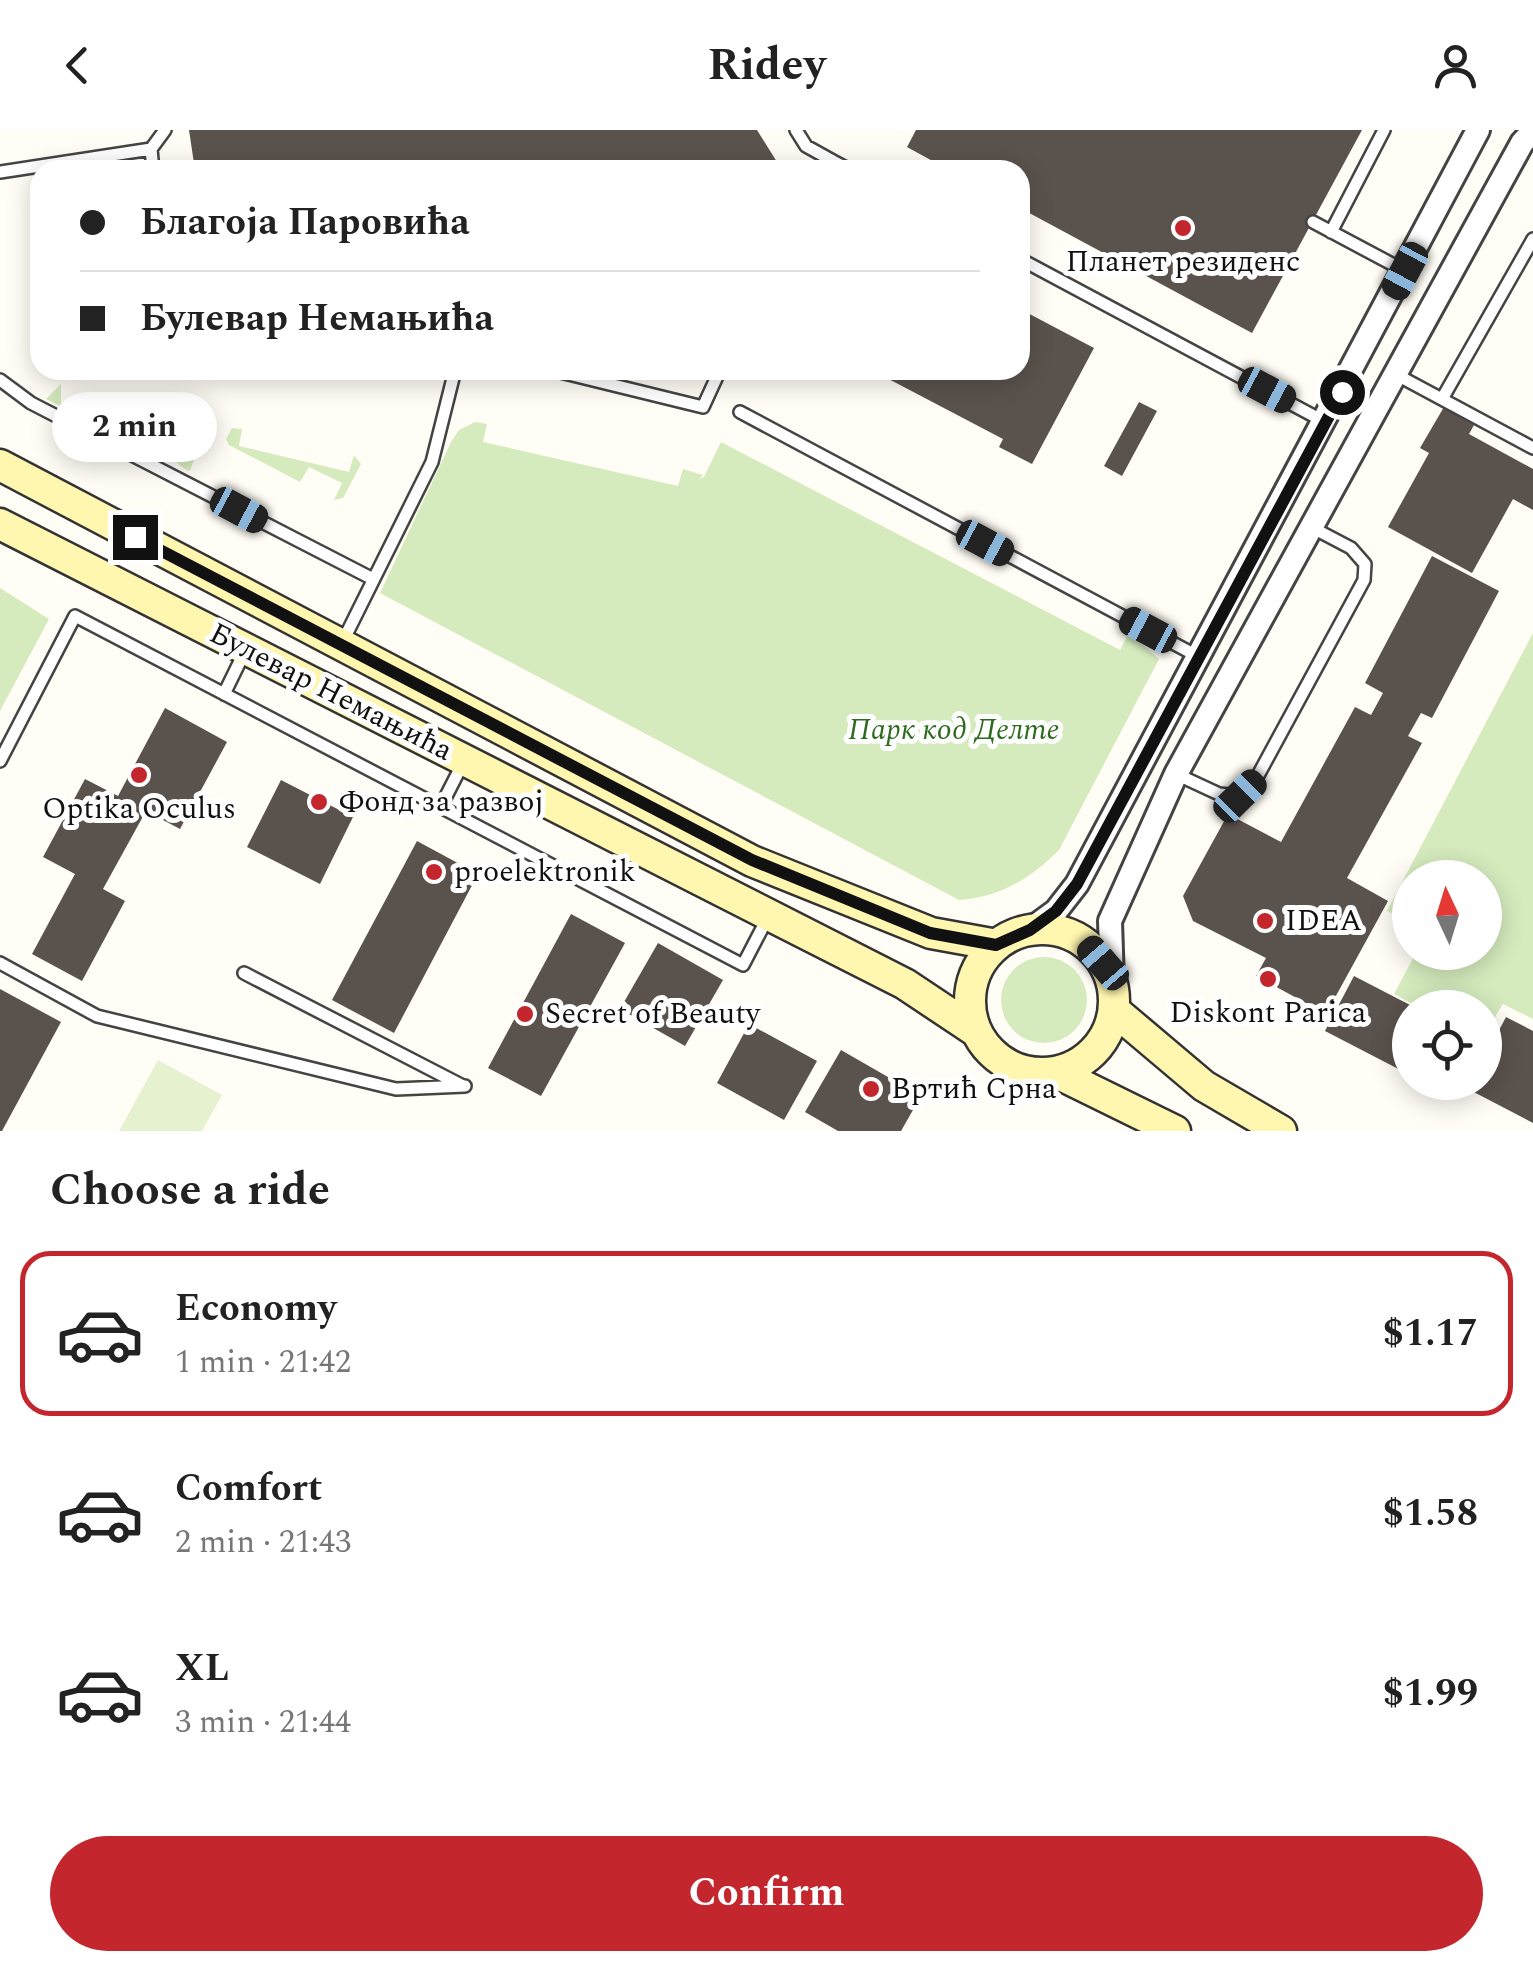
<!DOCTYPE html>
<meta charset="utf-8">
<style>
:root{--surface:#fff;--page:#f6f6f6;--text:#222;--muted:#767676;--line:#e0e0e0;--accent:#c4262e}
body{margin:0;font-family:Spectral,serif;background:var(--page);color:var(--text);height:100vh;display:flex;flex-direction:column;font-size:38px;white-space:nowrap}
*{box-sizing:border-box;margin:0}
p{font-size:32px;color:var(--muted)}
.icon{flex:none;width:55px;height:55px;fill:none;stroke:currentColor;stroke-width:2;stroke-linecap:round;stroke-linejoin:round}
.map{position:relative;height:1001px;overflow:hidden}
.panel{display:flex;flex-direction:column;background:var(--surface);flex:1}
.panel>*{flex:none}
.top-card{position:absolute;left:30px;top:30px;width:1000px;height:220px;border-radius:30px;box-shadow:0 5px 25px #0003;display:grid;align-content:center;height:220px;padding:0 50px;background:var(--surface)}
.needle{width:65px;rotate:356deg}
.buttons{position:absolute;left:1392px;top:730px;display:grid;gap:20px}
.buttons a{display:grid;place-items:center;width:110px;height:110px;border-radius:50%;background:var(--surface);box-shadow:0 5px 25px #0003;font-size:50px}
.end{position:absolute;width:45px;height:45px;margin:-22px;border:12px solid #111;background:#fff;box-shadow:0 0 0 5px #fff}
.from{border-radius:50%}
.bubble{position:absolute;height:70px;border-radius:35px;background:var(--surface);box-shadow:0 5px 25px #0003;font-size:32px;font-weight:700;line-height:70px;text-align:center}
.car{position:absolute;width:30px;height:60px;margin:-30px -15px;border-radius:12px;box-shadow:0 0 8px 2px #0007;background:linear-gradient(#222 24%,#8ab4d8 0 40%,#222 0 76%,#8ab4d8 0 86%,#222 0)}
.top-card b{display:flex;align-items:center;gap:35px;height:95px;font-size:38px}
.top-card b+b{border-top:2px solid var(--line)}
.top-card i{width:25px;height:25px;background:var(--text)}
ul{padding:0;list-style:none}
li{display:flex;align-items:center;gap:30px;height:165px;margin:0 20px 15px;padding:0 30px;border:5px solid transparent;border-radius:30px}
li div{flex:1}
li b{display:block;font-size:38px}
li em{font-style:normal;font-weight:700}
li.active{border-color:var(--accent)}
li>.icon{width:90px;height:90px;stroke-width:1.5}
h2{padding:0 50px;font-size:45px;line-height:120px}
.action{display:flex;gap:20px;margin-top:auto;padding:20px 50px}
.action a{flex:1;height:115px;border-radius:60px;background:var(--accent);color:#fff;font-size:40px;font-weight:700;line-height:115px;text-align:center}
header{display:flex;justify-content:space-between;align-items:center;height:130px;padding:0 50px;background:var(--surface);font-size:45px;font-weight:700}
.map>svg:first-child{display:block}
.green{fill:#d5ebbd}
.pitch{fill:#e6f2cf}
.building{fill:#5a524d}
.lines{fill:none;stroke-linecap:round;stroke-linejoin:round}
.lane-casing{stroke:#444;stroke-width:16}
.street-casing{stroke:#444;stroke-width:28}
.secondary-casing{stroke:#333;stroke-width:35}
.lane{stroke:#fff;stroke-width:11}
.street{stroke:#fff;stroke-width:22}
.secondary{stroke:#fff6b0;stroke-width:30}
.route{stroke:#111;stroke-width:12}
.poi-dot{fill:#c4262e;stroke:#fff;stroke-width:4}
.labels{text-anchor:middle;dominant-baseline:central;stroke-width:10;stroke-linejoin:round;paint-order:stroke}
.poi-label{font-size:30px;fill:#111;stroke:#fff;text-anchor:start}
.street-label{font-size:30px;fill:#111;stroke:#fff}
.park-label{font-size:30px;font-style:italic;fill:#2f6b1f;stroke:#fff}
</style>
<header><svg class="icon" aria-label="back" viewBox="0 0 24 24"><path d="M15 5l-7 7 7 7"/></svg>Ridey<svg class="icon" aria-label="person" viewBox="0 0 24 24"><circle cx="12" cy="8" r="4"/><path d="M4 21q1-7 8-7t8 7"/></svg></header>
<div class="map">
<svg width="1533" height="1001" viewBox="0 0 1533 1001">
<rect width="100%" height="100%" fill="#fffdf5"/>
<path class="green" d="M61,254V275L190,306L195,288L202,289L205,297L190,341C176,337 173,323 161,316C123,295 84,289 46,269Z
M475,292L487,294L483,312L678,356L683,339L703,345L699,349L704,347L721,312L1120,520L1129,503L1159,529L1059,720C1030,749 1000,767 959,770L380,463L451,312L459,300Z
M232,298L242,299L239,316L349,342L354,325L361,334L343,368L334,370L342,353L309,337L300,352L229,315L226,309Z
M0,458L49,489L0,581Z
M1533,503V889L1503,874L1485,903V878L1419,877L1394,864L1416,823L1485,822V748H1410V792L1387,781Z
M1001 870a43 43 0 1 1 86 0a43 43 0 1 1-86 0Z"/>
<path class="pitch" d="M158,930L222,965L202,1001H119Z"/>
<path class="building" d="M189,0H757L782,40H195Z
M916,0H1362L1252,203L1020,78V40H949L907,17Z
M1020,179L1094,218L1032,334L999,317L1003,309L881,245L883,240H1020Z
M1139,272L1157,281L1122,346L1104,336Z
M1444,277L1474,295L1469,304L1533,339V380L1513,369L1472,443L1388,397L1429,323L1420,318Z
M1432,426L1499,461L1432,588L1421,583L1408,606L1422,613L1347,748L1388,771L1326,884L1256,846L1266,828L1193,791L1183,766L1228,684L1281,712L1355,577L1371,585L1383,563L1365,553Z
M165,578L227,612L180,699L146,681L103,759L125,771L82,851L32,824L75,744L43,727L85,649L118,666Z
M281,650L353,687L320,754L247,717Z
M417,711L478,744L394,903L332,870Z
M571,784L625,813L541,966L488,938Z
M658,813L723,850L685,916L620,879Z
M1354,846L1410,875V945L1325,901Z
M0,859L61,892L2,1001H0Z
M1506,887L1533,901V993L1468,959L1471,952H1485V927Z
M749,894L817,931L784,990L717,953Z
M841,920L921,966L901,1001H838L805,982Z
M1425,952H1461L1453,967Z"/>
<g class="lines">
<defs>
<path id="lane" d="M796,0L806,16L833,31L830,40
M833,31L850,40
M153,40L151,19L165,0
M0,42L151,19
M1313,92L1405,141
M1331,102L1384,0
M1020,129L1325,292
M552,240L703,277L720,240
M1397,245L1533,318
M0,250L31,273L373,449
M1442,269L1533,109
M740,282L1199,527
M342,513L432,332L455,240
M224,564L246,519
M0,631L75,486L743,835L768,787
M1176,644L1219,664L1240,666L1255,651L1364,450L1365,434L1351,418L1311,397
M441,676L464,631
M0,833L97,886L396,959L465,956
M244,843L461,955"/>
<path id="street" d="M1030,800L1056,781L1077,754L1478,0
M1112,852L1110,791L1176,644L1522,13L1533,1"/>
<path id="secondary" d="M0,335L752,731L931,803L997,815
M0,394L905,854L977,902
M970 871a72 72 0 1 1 144 0a72 72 0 1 1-144 0Z
M1114,880L1204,956L1281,1001
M1055,942L1175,1001"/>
</defs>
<use href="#lane" class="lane-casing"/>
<use href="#street" class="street-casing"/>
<use href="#secondary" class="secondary-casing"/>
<use href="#lane" class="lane"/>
<use href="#street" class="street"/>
<use href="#secondary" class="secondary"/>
</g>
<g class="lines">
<path class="route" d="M135,407L752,730L930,803L996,815L1030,800L1056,781L1077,754L1342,262"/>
</g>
<g class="poi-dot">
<circle cx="1183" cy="98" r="10"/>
<circle cx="139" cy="645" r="10"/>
<circle cx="319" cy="672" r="10"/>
<circle cx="434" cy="742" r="10"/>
<circle cx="1265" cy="791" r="10"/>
<circle cx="1268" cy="849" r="10"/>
<circle cx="525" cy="884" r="10"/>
<circle cx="871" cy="959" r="10"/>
</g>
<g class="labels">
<g class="poi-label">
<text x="1183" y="132" text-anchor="middle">Планет резиденс</text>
<text x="339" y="672">Фонд за развој</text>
<text x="139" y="679" text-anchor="middle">Optika Oculus</text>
<text x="454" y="742">proelektronik</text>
<text x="1285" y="791">IDEA</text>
<text x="1268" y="883" text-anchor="middle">Diskont Parica</text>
<text x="545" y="884">Secret of Beauty</text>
<text x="891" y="959">Вртић Срна</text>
</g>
<g class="street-label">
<text transform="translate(331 562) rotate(27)">Булевар Немањића</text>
</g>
<g class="park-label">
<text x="954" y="600">Парк код Делте</text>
</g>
</g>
</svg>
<div class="buttons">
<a><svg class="needle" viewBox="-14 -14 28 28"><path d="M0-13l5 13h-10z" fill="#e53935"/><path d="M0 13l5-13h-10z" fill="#767676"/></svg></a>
<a><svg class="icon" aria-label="locate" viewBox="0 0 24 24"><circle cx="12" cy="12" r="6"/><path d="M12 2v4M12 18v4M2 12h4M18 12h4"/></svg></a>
</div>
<i class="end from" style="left:1342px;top:262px"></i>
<i class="end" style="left:135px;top:407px"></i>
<div class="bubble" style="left:52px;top:262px;width:165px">2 min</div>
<i class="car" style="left:1405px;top:141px;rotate:208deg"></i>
<i class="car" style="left:1267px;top:260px;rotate:118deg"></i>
<i class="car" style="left:239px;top:380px;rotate:118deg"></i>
<i class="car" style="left:985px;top:413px;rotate:118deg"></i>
<i class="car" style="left:1148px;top:500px;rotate:298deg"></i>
<i class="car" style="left:1240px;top:666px;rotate:45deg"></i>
<i class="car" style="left:1103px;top:833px;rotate:319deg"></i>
<div class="top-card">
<b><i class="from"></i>Благоја Паровића</b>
<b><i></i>Булевар Немањића</b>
</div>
</div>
<section class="panel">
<h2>Choose a ride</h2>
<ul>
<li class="active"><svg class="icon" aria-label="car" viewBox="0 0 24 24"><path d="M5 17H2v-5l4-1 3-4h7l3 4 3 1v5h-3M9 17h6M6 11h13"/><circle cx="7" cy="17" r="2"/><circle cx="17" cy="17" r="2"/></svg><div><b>Economy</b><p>1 min · 21:42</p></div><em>$1.17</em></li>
<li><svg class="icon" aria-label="car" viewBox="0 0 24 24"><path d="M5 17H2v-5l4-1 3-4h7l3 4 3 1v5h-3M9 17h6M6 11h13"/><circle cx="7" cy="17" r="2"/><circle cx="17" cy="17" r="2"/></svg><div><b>Comfort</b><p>2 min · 21:43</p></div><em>$1.58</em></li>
<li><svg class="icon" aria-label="car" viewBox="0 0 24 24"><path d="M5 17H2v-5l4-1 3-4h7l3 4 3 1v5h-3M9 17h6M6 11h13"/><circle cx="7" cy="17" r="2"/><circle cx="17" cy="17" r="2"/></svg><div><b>XL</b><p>3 min · 21:44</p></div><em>$1.99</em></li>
</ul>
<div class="action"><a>Confirm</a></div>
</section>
